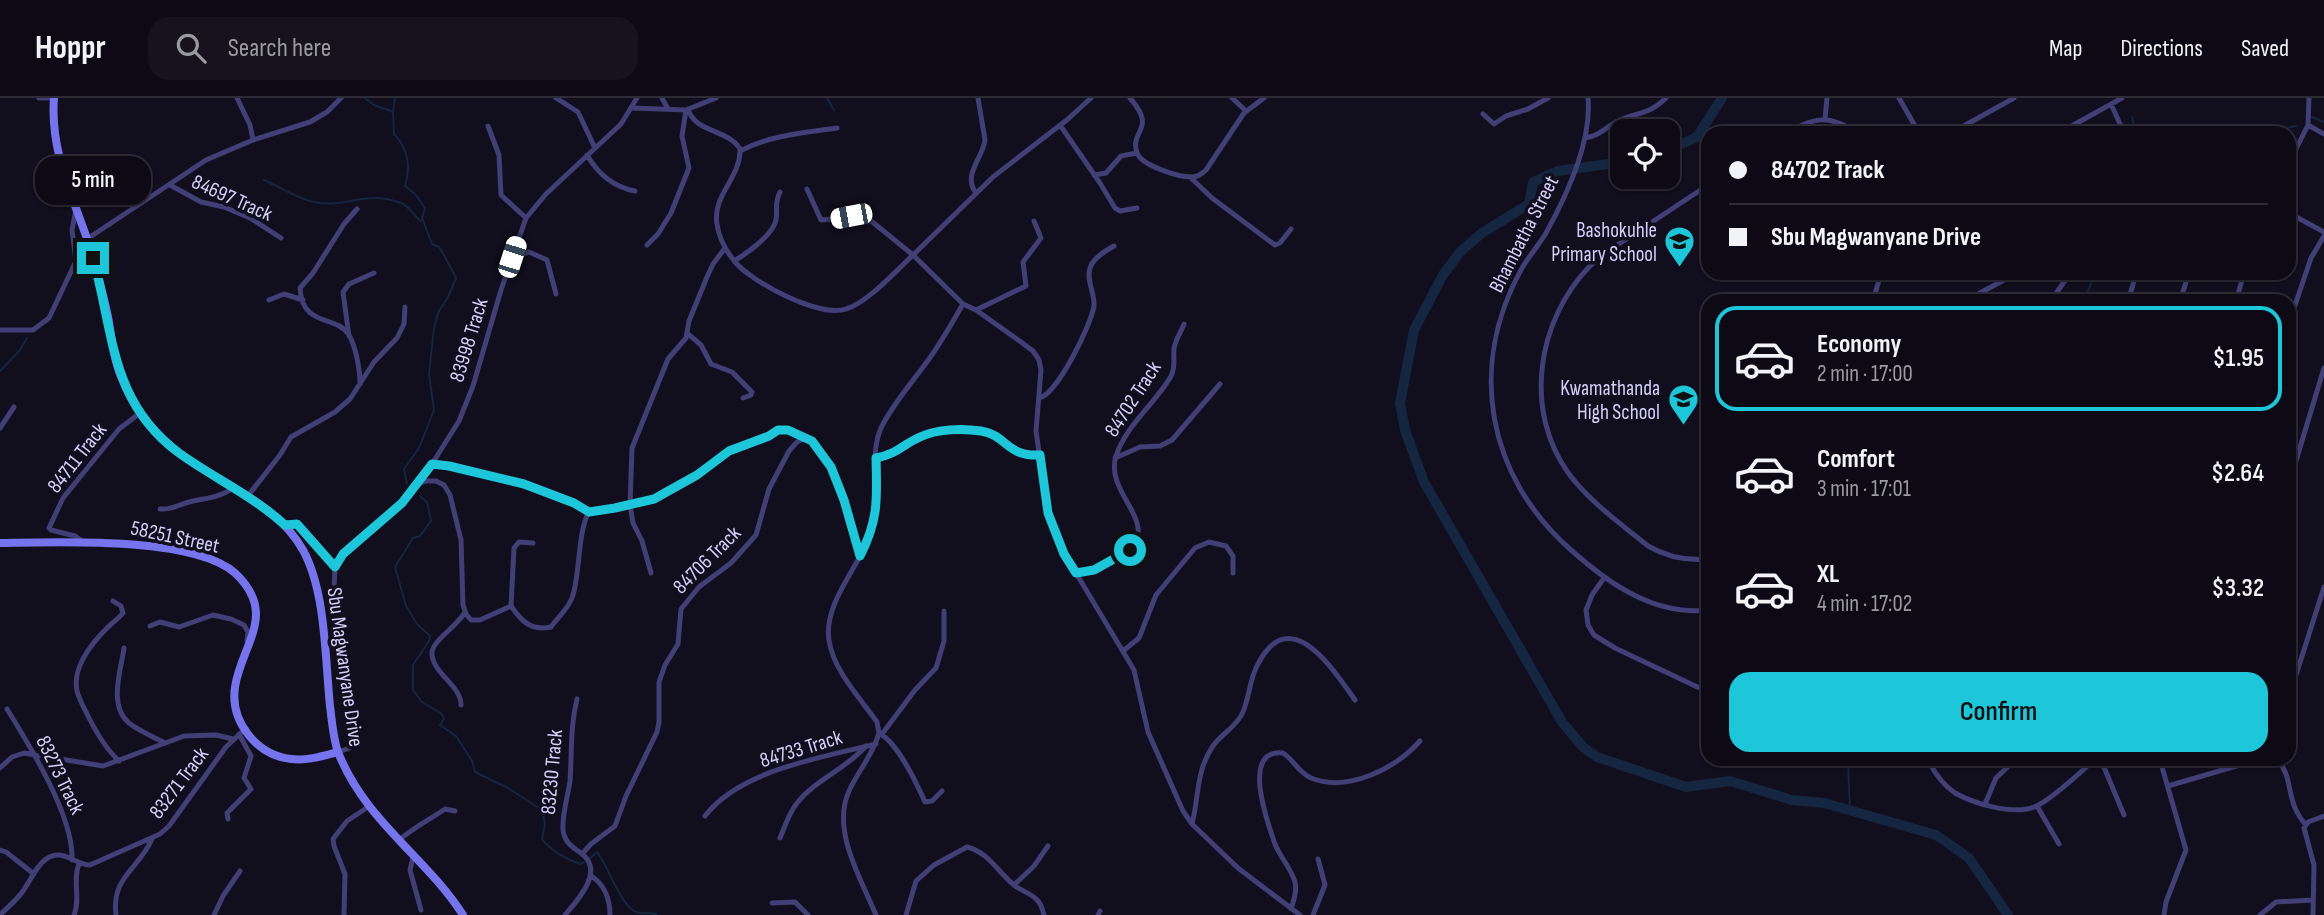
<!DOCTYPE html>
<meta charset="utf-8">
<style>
:root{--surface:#0d0a16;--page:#16131f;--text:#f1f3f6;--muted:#9a9aa1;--line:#2d2b35;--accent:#1dc6d8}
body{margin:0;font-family:"Sofia Sans Condensed",sans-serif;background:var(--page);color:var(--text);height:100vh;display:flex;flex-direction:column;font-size:26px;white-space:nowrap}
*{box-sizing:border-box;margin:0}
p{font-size:23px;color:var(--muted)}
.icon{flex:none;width:38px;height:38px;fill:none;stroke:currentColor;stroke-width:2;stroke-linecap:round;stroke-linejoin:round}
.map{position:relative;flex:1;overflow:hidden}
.details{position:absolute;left:1701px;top:196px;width:595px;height:472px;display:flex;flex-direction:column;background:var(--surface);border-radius:21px;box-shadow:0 2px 5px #0004,0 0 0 2px var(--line)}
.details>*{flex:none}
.banner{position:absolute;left:1701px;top:28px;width:595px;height:154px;border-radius:21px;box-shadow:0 2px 5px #0004,0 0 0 2px var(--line);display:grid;align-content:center;height:154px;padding:0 28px;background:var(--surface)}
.fabs{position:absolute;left:1610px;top:21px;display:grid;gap:14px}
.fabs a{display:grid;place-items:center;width:70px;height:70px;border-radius:14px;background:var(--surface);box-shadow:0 2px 5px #0004,0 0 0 2px var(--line);font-size:35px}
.end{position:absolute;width:32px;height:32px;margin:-16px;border:9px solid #1dc6d8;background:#111;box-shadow:0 0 0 4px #111}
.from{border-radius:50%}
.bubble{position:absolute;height:49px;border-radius:21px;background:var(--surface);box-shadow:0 2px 5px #0004,0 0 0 2px var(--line);font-size:23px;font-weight:600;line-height:49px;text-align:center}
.car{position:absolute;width:21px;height:42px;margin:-21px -10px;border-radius:9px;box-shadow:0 0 5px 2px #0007;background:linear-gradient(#fff 24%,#345 0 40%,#fff 0 76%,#345 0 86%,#fff 0)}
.banner b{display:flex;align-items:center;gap:24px;height:66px;font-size:26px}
.banner b+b{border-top:2px solid var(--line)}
.banner i{width:18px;height:18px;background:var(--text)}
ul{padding:12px 0 0;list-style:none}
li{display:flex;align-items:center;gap:21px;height:105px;margin:0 14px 10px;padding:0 14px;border:4px solid transparent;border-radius:21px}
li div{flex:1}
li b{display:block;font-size:26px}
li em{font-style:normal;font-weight:600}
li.selected{border-color:var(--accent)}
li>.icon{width:63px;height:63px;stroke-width:1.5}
.action{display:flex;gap:14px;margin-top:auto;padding:14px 28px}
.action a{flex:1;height:80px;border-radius:21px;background:var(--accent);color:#111;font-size:28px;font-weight:600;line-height:80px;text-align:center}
header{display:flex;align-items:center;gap:42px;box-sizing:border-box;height:98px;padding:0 35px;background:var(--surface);border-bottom:2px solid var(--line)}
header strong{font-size:33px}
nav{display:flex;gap:38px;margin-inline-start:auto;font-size:24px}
.search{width:490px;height:63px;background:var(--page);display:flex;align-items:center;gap:18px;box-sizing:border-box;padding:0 24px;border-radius:21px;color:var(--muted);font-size:26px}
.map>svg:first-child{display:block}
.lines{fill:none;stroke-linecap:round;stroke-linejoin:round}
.stream{stroke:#152640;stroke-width:2}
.river{stroke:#152640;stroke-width:10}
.street{stroke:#413f76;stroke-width:5}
.secondary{stroke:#7674ec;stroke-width:8}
.route{stroke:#1dc6d8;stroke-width:9}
.labels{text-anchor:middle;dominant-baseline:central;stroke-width:7;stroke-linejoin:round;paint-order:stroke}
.street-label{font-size:21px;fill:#d5d0f9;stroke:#110e1d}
.poi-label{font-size:21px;fill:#d5d0f9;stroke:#110e1d;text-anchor:end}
</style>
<header>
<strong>Hoppr</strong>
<div class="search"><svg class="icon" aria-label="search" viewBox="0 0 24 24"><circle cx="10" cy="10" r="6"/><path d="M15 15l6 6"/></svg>Search here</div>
<nav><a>Map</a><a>Directions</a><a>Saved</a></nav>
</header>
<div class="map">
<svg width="2324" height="817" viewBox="0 0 2324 817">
<rect width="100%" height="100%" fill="#110e1d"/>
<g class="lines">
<path class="stream" d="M365,0L374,7L393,14L394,36C408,50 411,69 405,88L415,96L425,110L422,120L432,146L439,149L444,157L456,180L448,199L438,215L434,230L429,276L434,312L419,350L404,371L407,386
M827,0L834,12
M393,13L395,0
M2132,19L2136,35
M2312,19L2324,24
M2262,35L2296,28
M264,82C280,89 298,101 314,104C346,111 366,91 401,105C409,108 414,118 421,123
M2084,203L2092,183L2099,175
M0,273L20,252L27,240
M420,398L427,404L431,423L420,438L413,440L395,469L406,508L417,526L430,538L429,543L413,567V592L422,604L442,616L444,621L440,627L456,638L472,663L475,674L508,690L542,712L545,726L542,741C550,752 567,762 581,766L584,764
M1848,662L1850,713
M589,761L597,754C609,769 620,807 636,814C643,817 650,813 657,817"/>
<path class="river" d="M1668,52L1697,39L1722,0
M1622,64L1558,73L1533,84L1529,106L1482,135L1460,154L1443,177L1414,232L1400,305L1405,332L1424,384L1562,624L1583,649L1597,659L1686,689L1730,683L1792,702L1824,705L1936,737L1969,760L2008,817"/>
<path class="street" d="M39,0H50
M237,0L250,27L253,42
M556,0L578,14L595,50
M662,0L668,11
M1130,0C1158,32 1129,32 1137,55C1142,68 1179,79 1191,79C1198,79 1202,76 1206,72L1244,15L1264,0
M1232,0L1246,13
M1588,0C1592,44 1567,97 1546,135C1539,147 1529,158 1522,170C1467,269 1487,378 1571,452C1609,486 1655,518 1708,512
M1899,0L1919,35
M2111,6L2124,35
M632,10L686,12L716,0
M688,11C695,35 728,31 740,51C741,80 712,97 717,126C719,141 726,153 735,164C753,185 820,220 846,211C867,205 896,173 913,157L963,206C952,225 942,243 929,261C914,282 896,302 883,326C866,357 883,396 873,430C862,466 823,504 829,542C833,572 860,600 877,624L879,635C898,645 916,684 925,704L932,703L942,693
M1483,16L1494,26L1506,18L1528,11L1548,0
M1825,21L1827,0
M1060,27L1100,85L1115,110L1120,113L1137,110
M2308,27L2324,36
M488,28L499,57L501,97L526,120
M1786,35C1815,19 1829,16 1857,35
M1951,35L2014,0
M2059,35L2122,0
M1585,40C1601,38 1606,28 1620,22C1639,14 1650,16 1666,0
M740,53C771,37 803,35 837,30
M587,57C598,76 613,89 635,93
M2289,65L2308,27L2309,0
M1094,77L1106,75L1121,58L1137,55
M1190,79L1212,100L1275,147L1280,145L1291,131
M170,87L201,104L224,109L250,120L281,140
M1708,87C1684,103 1661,118 1637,134C1621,145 1603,155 1589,169C1537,223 1523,313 1569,376C1590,404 1621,426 1648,448C1667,459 1686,463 1708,461
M807,91L821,122L865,118L913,157L993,79L1068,21L1091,0
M976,95C962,77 983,60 985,42L978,0
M357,111L344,126L313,175L300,190C302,230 336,216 349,237C356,249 360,272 360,286
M2289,115L2324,134
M87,141L206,62L253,42L310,24L327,14L341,0
M647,147L658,136L671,115L689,70L682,38L686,12
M512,159L529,154L547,162L556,196
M734,163C746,156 773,137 776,122C778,111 774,105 780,94
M269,202L284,196L303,202
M1873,203L1881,175
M1965,203L2017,175
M2051,203L2070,175
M2128,203L2135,180
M2180,203L2189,175
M2236,203L2244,175
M963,206L976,212L1021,244L1033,253L1039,262L1041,272L1036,333L1048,416L1070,465L1134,572L1148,634L1183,713L1192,726L1238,770L1300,817
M976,212L1026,188L1023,164L1041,140L1034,123
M2289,225L2311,160L2324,138
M0,232H33L49,220L76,163L72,132L76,111
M687,235L701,247L711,266L732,274L752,294L751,297L743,300
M349,238L343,194L349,186L374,175
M1039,300C1057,297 1091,227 1094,208C1095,196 1086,182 1090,170C1093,160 1105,153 1114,148
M0,330L14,309
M876,360C897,356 902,347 920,339C937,331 962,330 981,333C1008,337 1004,359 1040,357
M1115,360L1140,349L1160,348L1172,342L1220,286
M432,366L449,368L524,386L574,405L589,414L630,407L632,350L668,261L686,240L689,223L707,179L713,166L725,150
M418,386L426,383H436L444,387L450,397L461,442L463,507L466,516L471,522H480L511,508L514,450L519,444L533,445
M2289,386L2324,270
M247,399L280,357L291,339L335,314L350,301L374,264L397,240L404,226L405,209
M160,411C172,412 178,407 189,404C206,400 218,400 234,390
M285,427L291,425L298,428L335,469
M83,444L75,438L51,432L49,430L63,400L119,331L140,315
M651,475L642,443L633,425L630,407L648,403L677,389L697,377L729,353L769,339L778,332H788L805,341
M1076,475C1091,475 1103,468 1116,461C1172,430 1103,399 1116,358C1126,327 1156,305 1171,278C1176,269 1173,260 1174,251C1175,242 1181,234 1184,226
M1604,480L1592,497L1586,512L1588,527L1594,537L1615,550L1708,594
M113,503L121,508L123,515C118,521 112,525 107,530C92,545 72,570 77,593C79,601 84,610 88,618C96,634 106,651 119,663
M511,508C522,524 531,533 551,529C558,519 570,509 573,497C580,474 578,432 589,414
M150,528L160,524L179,529L213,517L231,521L244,527L248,534L247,543
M124,550C121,572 108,608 129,625C139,633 152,638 163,644
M1123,553L1139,540L1156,497L1195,450L1209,444L1226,448L1233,458V475
M2289,599L2324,489
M461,607C461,587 433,576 432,556C431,543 457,529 465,514
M7,611C30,648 74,719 72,762
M882,636L915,592L936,570L944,543V513
M338,654L350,650L356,642L346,607L334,492L335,469L343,456L402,405L432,366L459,323L473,288L501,192L526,120L546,96L621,26L637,0
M1928,662C1934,674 1943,687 1955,695C1975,706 2012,717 2034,709C2049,704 2082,673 2094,662
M2101,662L2124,717
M2160,662L2186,752L2166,804L2164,817
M2278,662C2295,683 2284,702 2306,727
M0,670L12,659L24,655L103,668L184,638L216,637L233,641
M2168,688L2243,666L2270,665L2278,662
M1985,706L1996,680L2015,662
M2037,708L2059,746
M705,718C740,672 823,659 876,646
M228,721L227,715L251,691L244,680L251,658L239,636
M1192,726C1199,699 1196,672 1213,648C1221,636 1235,630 1242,616C1249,602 1249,585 1256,570C1288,502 1331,568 1355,602
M780,740C785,728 789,715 797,705C815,682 846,671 866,648
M398,743C413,730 429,722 445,711L455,713
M0,752L6,754L34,776
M582,756L591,746L615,728L626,698L657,634L659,624V584L665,567L678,546L681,511L699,489L731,465L756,437L769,391L789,353L797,344L803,341L812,343C846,377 842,418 860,458
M413,759L410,772L421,812
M590,777C604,786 610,801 610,817
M1014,787L1034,768L1048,748
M772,805L795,804L808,817
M1291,811C1294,802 1297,793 1295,784C1291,770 1280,759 1275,746C1268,726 1240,650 1283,655C1294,662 1298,674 1311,680C1348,695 1396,670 1420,643
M0,817C7,810 14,804 20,797C31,784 39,757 58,757C70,757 78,767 90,767L160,736L169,728L226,649L244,632
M74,817C81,801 72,782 79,766
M116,817C111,779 139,771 152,741
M214,817L223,798L240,773
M344,817L345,776L334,748L333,741L347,723L368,709
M565,817C577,803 605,773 582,756C573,749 564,745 563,731C562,716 568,698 570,683C572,655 570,629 577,601
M876,817C861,781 831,732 849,693C858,673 873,657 879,635
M906,817L916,783L934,767L967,749C988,754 998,774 1014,787C1021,793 1031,795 1037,802C1042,806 1042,812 1044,817
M1098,817L1100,813
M1313,817L1325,787L1318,761
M2260,817L2276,804L2313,802
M2313,817L2314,767L2304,730L2308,724L2324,718"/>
<path class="secondary" d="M54,0C49,63 82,114 97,173C101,190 106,207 109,224C112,244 114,263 122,281C132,306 147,327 167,345C210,384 273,399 303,452C326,494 325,560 330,608C332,623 333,640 338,654C365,723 425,758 463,817
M0,445C55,444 194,438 235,475C279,516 241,547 235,589C230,623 256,657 291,661C307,663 323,658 338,654"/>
</g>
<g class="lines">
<path class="route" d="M93,160C114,235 110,304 179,355C214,380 253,398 285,427L297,426L335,469L343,456L402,405L432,366L449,368L524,386L574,405L589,414L615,410L654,401L697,377L729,353L769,338L778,332H788L812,343L831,369L844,402L860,458C879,421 877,400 876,360C897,356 902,347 920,339C937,331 962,330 981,333C1007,337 1006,359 1040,357L1048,415L1064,456L1076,475L1094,472L1130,452"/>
</g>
<defs>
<symbol id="school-pin" viewBox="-11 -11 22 30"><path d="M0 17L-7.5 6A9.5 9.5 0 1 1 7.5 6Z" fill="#1dc6d8" stroke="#110e1d"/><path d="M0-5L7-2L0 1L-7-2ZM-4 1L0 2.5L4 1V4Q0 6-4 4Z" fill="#111"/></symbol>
</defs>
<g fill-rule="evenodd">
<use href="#school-pin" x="1662" y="126" width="35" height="47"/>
<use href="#school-pin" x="1666" y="284" width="35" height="47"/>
</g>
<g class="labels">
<g class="street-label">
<text transform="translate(232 100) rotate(24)">84697 Track</text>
<text transform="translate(1524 136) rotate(-63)">Bhambatha Street</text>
<text transform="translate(469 242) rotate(-73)">83998 Track</text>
<text transform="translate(1133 301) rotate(-57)">84702 Track</text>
<text transform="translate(77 360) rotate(-52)">84711 Track</text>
<text transform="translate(175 439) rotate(12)">58251 Street</text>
<text transform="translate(707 462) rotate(-45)">84706 Track</text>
<text transform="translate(345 569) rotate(82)">Sbu Magwanyane Drive</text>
<text transform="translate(801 651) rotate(-17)">84733 Track</text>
<text transform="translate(552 674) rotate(-85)">83230 Track</text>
<text transform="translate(60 677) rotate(64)">83273 Track</text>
<text transform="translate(179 685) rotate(-53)">83271 Track</text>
</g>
<g class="poi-label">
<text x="1657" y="132">Bashokuhle<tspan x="1657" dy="24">Primary School</tspan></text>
<text x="1660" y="290">Kwamathanda<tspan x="1660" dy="24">High School</tspan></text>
</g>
</g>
</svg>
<div class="fabs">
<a><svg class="icon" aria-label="locate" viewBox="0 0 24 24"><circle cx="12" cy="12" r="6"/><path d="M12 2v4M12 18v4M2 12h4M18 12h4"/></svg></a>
</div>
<i class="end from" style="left:1130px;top:452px"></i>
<i class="end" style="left:93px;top:160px"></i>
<div class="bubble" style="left:35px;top:58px;width:116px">5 min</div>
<i class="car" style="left:851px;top:118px;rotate:259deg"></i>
<i class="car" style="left:512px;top:159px;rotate:18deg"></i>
<div class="banner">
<b><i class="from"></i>84702 Track</b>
<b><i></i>Sbu Magwanyane Drive</b>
</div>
<section class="details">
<ul>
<li class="selected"><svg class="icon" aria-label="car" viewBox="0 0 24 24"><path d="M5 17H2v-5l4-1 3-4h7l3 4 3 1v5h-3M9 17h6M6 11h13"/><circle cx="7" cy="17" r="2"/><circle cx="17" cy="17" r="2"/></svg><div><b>Economy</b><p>2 min · 17:00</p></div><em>$1.95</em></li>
<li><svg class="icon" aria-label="car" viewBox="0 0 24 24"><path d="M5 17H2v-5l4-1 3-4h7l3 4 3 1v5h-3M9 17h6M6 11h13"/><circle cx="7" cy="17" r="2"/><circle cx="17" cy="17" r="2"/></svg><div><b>Comfort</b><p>3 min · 17:01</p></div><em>$2.64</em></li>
<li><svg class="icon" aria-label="car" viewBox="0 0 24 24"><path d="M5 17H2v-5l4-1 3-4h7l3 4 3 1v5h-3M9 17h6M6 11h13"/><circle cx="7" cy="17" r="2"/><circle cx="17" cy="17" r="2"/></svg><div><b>XL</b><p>4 min · 17:02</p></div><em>$3.32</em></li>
</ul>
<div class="action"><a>Confirm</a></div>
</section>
</div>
